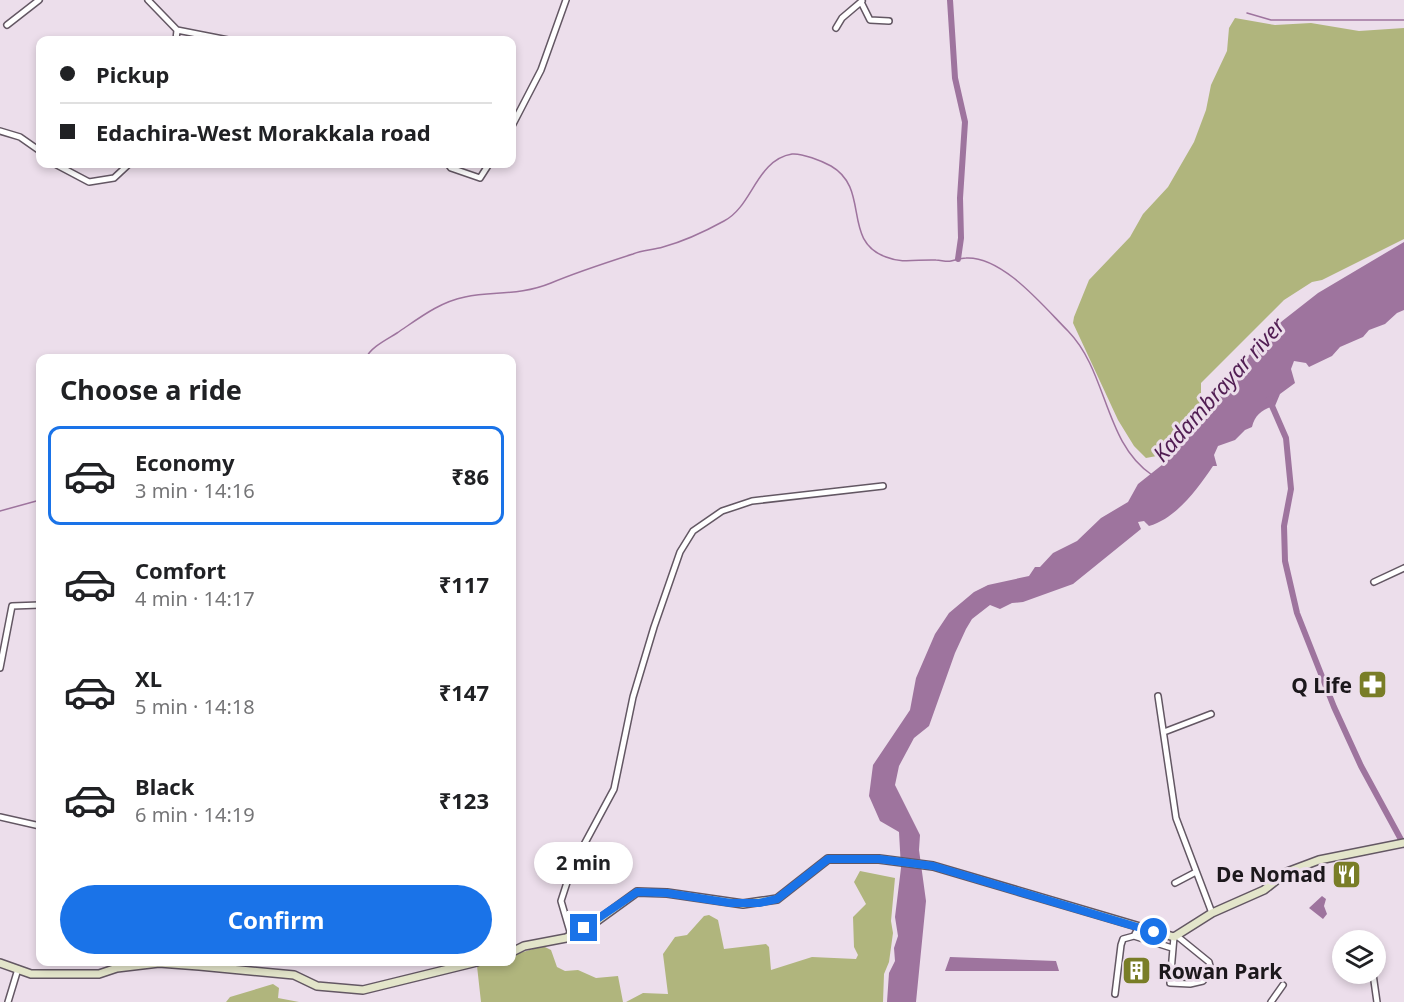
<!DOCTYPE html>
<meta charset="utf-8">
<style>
:root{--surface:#fff;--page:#f2f2f2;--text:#202124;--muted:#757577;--line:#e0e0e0;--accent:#1a73e8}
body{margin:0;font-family:"Noto Sans",sans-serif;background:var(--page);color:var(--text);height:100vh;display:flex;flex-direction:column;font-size:22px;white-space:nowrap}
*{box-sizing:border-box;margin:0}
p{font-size:20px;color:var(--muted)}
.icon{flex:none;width:33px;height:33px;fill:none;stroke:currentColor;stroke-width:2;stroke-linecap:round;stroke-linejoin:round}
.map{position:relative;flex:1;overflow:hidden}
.panel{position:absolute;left:36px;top:354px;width:480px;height:612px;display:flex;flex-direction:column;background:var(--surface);border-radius:12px;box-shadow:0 3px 9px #0003}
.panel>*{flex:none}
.guide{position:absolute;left:36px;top:36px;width:480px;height:132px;border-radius:12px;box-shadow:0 3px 9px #0003;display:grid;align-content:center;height:132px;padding:0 24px;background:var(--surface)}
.fabs{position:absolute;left:1332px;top:930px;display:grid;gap:12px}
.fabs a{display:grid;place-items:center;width:54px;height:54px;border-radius:50%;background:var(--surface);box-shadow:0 3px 9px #0003;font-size:30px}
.end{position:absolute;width:27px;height:27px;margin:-14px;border:8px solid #1a73e8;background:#fff;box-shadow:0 0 0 3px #fff}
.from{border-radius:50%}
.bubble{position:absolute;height:42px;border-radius:21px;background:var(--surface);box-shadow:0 3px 9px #0003;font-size:20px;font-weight:700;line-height:42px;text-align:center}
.guide b{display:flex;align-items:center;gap:21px;height:57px;font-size:22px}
.guide b+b{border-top:2px solid var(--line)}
.guide i{width:15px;height:15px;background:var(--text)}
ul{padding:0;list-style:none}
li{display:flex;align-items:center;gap:18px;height:99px;margin:0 12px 9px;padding:0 12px;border:3px solid transparent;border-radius:12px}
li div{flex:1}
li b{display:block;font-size:22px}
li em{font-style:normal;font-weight:700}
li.active{border-color:var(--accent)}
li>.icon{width:54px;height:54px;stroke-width:1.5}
h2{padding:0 24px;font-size:27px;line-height:72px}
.primary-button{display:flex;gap:12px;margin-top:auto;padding:12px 24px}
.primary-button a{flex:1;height:69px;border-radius:36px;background:var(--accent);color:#fff;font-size:24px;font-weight:700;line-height:69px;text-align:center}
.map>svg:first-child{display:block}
.green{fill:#b0b57d}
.water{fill:#9e749e}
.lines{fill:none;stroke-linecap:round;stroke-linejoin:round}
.stream{stroke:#9e749e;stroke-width:1.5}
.canal{stroke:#9e749e;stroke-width:6}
.minor-casing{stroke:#635763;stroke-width:8}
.secondary-casing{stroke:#635763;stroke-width:10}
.minor{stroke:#fff;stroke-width:5}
.secondary{stroke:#e3e5ca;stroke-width:7}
.route{stroke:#1a73e8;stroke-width:8}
.labels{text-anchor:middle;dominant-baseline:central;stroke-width:6;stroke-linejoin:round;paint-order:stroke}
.poi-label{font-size:21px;font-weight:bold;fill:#1c181c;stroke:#ecdeeb;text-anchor:end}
.water-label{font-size:22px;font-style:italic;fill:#511d53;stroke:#ecdeeb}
</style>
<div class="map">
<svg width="1404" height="1002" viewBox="0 0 1404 1002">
<rect width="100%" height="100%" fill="#ecdeeb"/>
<path class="green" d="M1235,18L1275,25L1311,23L1359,31L1404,28V239L1322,280L1312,282L1284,300L1201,383V408L1175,443L1162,455L1146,458L1134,446L1118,420L1073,323L1074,317L1089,280L1130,237L1143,214L1168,187L1194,142L1206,110L1211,85L1227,51L1229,28Z
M860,871L895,878L891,921L893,933L889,962L884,974L883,1002H626L643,993L668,994L663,954L675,937L687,935L704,916L709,915L718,920L724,949L766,944L769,947L771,970L812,957L856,959L858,955L854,947L853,917L866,904L854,882Z
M543,946L551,950L557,967L565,971L578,970L596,978L618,976L623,1002H481L477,966L495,962H512L513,955Z
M273,984L279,988L278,998L299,1002H226L230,997Z"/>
<path class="water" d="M1404,242V310L1397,313L1385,324L1369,330L1363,337L1340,347L1332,356L1309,367L1306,363L1294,361L1291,369L1295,383L1280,394L1275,406C1262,409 1255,415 1252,427L1245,430L1235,440L1218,446L1214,455L1217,466H1213C1198,488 1177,518 1149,526L1144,521L1138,522L1141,529L1073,584L1023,602L1012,603L1000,609L990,605L972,619L966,629L955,653L929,726L914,738L899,766L895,785L920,835L919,850L926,901L916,1002H887L889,973L895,961L894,948L898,936L895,917L901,868L899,832L880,821L869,796L873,765L910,710L916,678L935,634L949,613L974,592L988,585L1029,576L1035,567H1040L1053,553L1077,541L1101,518L1128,502L1138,484L1167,461L1237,369L1272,329L1318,293Z
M1322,896L1326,899L1324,906L1327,914L1323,919L1309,908Z
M950,957L1056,961L1059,971H945Z"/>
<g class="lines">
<path class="stream" d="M1247,13L1271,20H1404
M366,358C371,347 386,340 397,333C418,319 439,302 465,297C494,291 519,296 551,283C577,272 605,263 633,254C642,250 653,250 663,247C685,241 704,232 724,221C753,206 756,160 792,154C802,153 822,161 831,166C871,189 841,241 886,257C903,264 918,259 936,260C941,260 946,262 951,261C956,260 961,258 966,258C1003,256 1044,307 1068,331C1108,372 1104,443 1152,475
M0,511L40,500"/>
<path class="canal" d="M950,0L955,78L965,122L960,198L961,238L958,259
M1269,399L1286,438L1291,489L1284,526L1285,561L1297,613L1334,707L1361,766L1404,845"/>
<defs>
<path id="minor" d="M148,0L177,30L228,40
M861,2L870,20L889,21
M7,25L39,0
M836,28L842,18L862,1
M176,40L177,30
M512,126L541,70L566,0
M0,131L20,137L40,151
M55,164L89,182L114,178L129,164
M448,164L451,168L480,178L489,164
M1374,582L1404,568
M0,668L12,606L40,605
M1158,696L1176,818L1212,913
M1164,732L1211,714
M0,817L40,826
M1175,883L1196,872
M571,935L561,901L572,867L614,789L633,697L654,627L680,552L693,531L722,511L752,501L883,486
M1134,936L1172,948
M1174,937L1170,983L1190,984L1203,981L1211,970L1209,962L1177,936
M1373,974L1377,1002
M1115,994L1121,945L1123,939L1134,936L1138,928
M8,1002L18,969
M1271,1002L1283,985"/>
<path id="secondary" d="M512,952L524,946L566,938L597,921L637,892L667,893L743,904L777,899L828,859H879L933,866L1174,937L1212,913L1264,890L1287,872L1319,860L1404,843
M0,963L31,974H99L117,968L159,963L199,966L294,975L317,986L363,990L477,962"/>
</defs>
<use href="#minor" class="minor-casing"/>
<use href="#secondary" class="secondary-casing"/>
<use href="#minor" class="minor"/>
<use href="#secondary" class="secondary"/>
</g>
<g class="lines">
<path class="route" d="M584,928L637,892L667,893L731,903H759L777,899L828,859H879L933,866L1154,932"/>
</g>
<defs>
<symbol id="pharmacy-square" viewBox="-11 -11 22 22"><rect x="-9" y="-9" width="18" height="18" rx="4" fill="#797d27" stroke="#ecdeeb"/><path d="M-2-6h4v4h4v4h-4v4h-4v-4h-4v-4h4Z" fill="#fff"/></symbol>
<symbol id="restaurant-square" viewBox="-11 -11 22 22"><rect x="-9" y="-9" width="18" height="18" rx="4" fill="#797d27" stroke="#ecdeeb"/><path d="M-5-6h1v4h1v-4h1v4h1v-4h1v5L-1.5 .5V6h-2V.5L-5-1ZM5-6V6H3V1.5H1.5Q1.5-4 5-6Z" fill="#fff"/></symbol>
<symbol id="building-square" viewBox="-11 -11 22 22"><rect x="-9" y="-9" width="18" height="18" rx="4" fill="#797d27" stroke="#ecdeeb"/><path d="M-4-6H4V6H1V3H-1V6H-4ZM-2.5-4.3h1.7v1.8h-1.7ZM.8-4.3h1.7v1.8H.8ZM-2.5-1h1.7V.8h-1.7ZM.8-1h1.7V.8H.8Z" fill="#fff"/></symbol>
</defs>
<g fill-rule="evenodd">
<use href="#pharmacy-square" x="1356" y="668" width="33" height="33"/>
<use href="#restaurant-square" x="1330" y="858" width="33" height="33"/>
<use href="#building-square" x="1120" y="954" width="33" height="33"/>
</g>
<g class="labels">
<g class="poi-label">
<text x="1352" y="685">Q Life</text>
<text x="1326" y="874">De Nomad</text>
<text x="1158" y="971" text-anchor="start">Rowan Park</text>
</g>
<g class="water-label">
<text transform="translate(1218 389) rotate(-48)">Kadambrayar river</text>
</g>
</g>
</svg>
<div class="fabs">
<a><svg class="icon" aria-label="layers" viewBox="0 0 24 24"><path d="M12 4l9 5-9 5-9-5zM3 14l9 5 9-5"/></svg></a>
</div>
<i class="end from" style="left:1154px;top:932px"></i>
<i class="end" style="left:584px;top:928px"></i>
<div class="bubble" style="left:534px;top:842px;width:99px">2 min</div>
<div class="guide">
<b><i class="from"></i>Pickup</b>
<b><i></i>Edachira-West Morakkala road</b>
</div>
<section class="panel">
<h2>Choose a ride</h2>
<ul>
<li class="active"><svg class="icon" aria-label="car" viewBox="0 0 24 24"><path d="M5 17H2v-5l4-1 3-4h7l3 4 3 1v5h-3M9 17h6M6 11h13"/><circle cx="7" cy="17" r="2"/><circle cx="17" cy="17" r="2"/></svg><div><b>Economy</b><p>3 min · 14:16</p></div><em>₹86</em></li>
<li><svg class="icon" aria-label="car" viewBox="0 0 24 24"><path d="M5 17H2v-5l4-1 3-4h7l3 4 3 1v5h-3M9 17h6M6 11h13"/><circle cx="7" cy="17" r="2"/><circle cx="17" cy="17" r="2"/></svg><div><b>Comfort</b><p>4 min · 14:17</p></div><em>₹117</em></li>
<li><svg class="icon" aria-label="car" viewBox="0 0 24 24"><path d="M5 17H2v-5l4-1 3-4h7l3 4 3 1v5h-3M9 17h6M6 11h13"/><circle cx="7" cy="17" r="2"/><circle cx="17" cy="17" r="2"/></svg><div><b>XL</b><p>5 min · 14:18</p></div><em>₹147</em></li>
<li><svg class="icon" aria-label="car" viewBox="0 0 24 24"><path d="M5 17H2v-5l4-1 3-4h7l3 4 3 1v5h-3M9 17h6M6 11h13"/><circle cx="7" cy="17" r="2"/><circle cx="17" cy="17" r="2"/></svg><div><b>Black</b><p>6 min · 14:19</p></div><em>₹123</em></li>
</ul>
<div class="primary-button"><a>Confirm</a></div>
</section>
</div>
